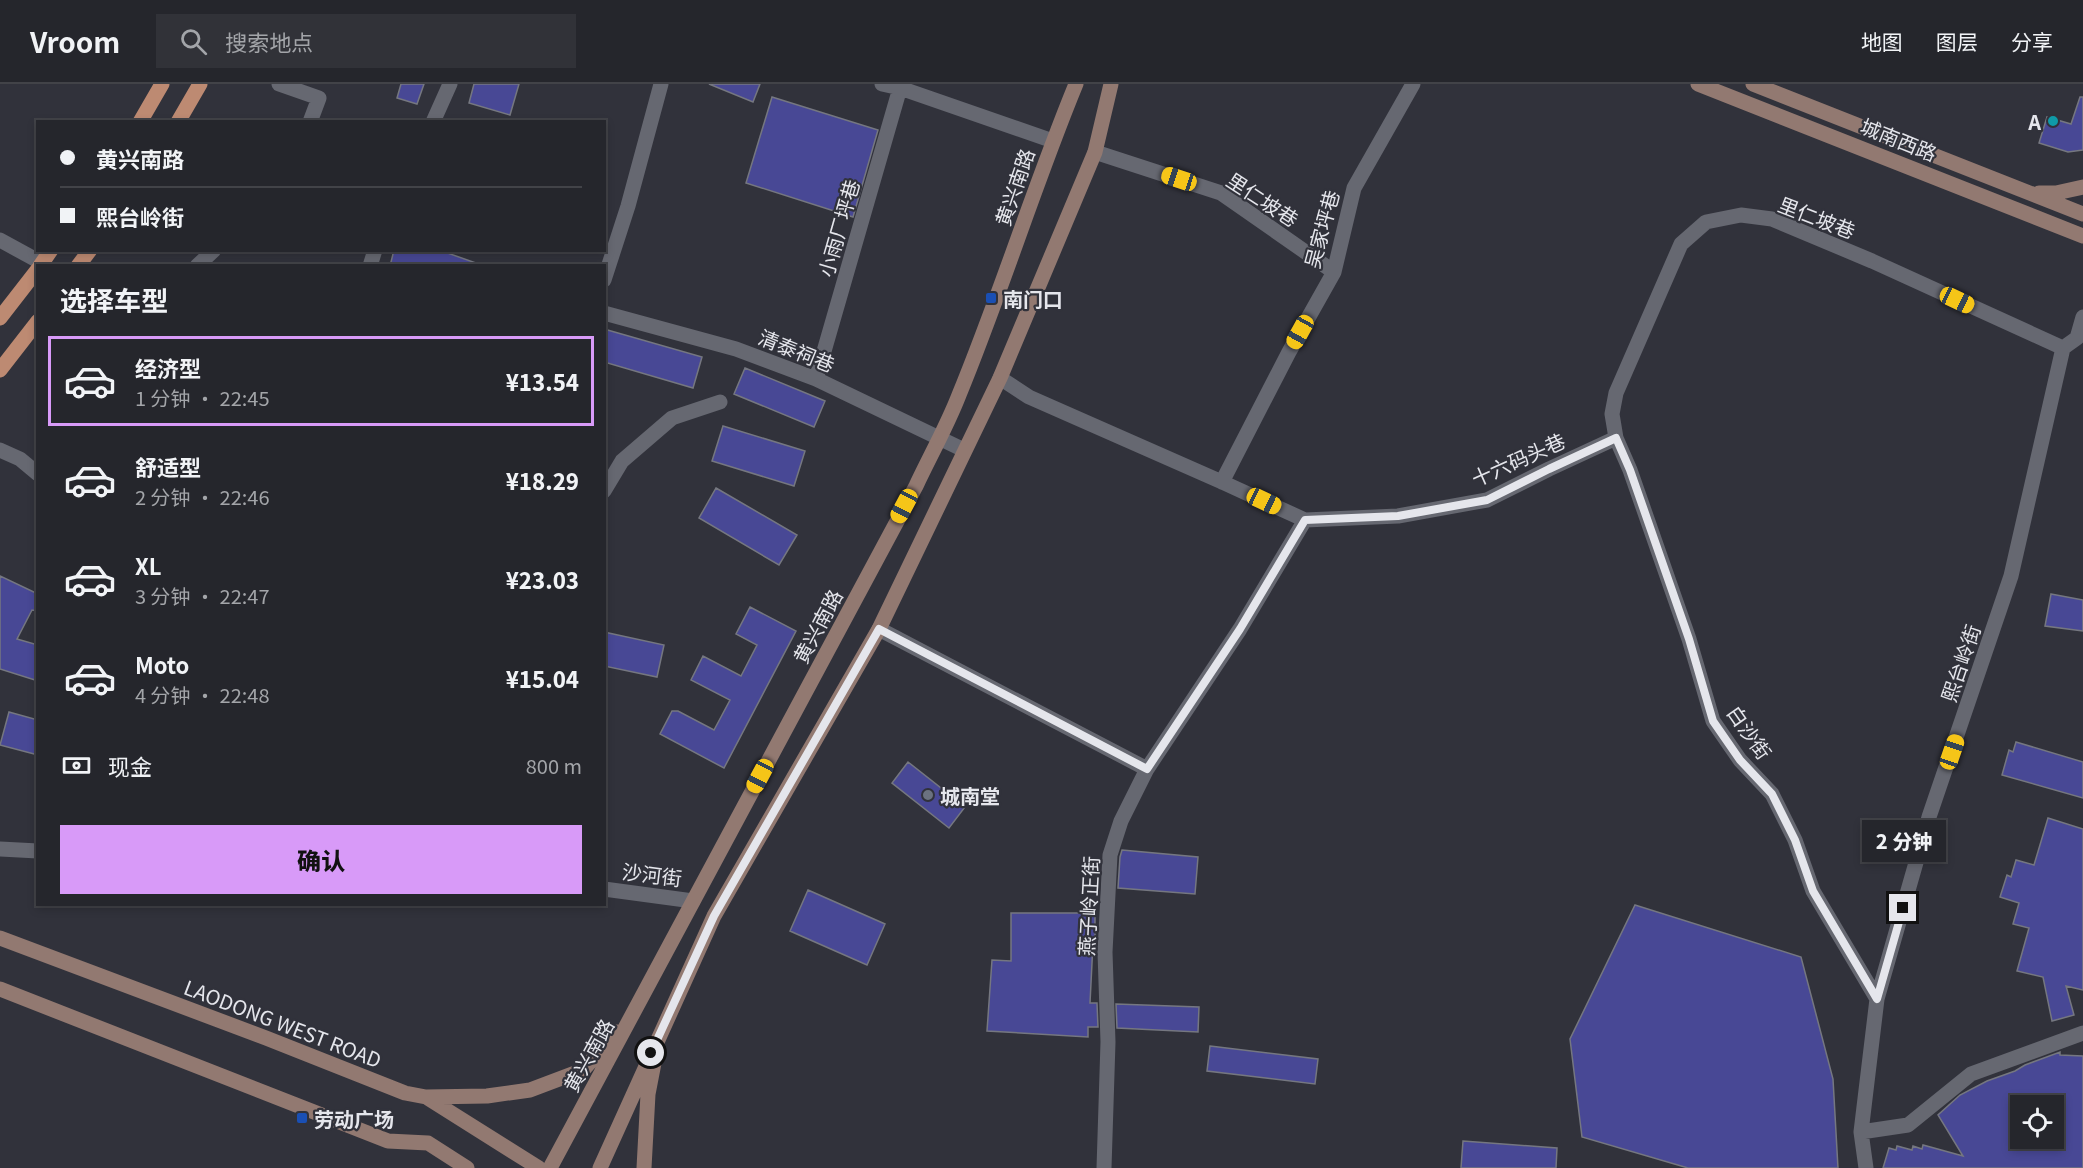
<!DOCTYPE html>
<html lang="zh">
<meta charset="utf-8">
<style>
:root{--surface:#25262c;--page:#313238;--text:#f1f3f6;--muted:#a3a5a9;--line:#424348;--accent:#d89af8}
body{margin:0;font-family:Georgia,"Noto Sans SC",serif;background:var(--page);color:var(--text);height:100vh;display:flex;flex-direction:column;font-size:22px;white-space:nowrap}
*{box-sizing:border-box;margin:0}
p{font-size:20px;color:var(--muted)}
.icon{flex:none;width:33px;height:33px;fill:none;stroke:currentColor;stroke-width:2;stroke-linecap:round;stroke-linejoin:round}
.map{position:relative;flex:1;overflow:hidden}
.drawer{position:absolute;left:36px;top:180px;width:570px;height:642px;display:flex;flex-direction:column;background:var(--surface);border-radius:0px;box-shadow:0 3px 9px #0003,0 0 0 2px var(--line)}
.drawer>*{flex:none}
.banner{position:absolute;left:36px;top:36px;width:570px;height:132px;border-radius:0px;box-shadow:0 3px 9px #0003,0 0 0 2px var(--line);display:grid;align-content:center;height:132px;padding:0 24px;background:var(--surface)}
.fabs{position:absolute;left:2010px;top:1011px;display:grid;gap:12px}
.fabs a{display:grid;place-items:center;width:54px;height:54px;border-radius:0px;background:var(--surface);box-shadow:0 3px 9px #0003,0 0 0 2px var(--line);font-size:30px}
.end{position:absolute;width:27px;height:27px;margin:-14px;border:8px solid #e5e6ec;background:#111;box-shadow:0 0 0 3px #111}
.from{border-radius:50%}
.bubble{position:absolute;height:42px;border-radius:0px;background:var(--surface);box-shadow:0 3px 9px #0003,0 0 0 2px var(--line);font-size:20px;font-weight:800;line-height:42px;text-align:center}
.car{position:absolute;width:18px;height:36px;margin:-18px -9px;border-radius:8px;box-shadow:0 0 4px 2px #0007;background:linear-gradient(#f5c518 24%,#345 0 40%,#f5c518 0 76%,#345 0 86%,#f5c518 0)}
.banner b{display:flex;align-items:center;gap:21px;height:57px;font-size:22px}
.banner b+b{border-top:2px solid var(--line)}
.banner i{width:15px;height:15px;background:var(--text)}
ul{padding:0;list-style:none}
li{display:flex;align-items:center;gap:18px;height:90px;margin:0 12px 9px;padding:0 12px;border:3px solid transparent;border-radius:0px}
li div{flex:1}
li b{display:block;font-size:22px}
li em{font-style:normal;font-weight:800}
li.current{border-color:var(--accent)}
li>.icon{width:54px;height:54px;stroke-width:1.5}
h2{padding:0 24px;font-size:27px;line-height:72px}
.pay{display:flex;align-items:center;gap:15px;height:66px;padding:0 24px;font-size:22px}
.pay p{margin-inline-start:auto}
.primary-button{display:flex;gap:12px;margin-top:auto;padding:12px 24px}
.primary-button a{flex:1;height:69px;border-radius:0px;background:var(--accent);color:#111;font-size:24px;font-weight:800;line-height:69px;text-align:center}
header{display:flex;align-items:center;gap:36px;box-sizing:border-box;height:84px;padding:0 30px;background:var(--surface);border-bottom:2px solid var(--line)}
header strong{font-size:28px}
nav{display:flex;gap:33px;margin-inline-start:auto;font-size:21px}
.search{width:420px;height:54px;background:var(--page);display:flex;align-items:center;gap:15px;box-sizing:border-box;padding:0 21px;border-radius:0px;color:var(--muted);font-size:22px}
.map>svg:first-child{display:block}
.building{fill:#484895;stroke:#757780;stroke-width:1.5;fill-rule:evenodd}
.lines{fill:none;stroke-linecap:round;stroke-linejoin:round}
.street{stroke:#666871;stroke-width:15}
.secondary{stroke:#927971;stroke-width:15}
.primary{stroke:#bd8a72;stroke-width:15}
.route{stroke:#e5e6ec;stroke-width:8}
.culture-dot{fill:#0f9aa8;stroke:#31323b;stroke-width:2}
.transit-dot{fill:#1a4fb4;stroke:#31323b;stroke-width:2}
.worship-dot{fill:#6b7280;stroke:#31323b;stroke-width:2}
.labels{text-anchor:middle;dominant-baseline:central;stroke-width:4.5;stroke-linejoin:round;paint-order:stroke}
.poi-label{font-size:20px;font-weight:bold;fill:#e5e6ec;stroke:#31323b;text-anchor:start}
.street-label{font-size:20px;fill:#e5e6ec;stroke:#31323b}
</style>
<header>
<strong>Vroom</strong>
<div class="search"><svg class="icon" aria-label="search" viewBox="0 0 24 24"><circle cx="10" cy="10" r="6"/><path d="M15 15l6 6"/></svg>搜索地点</div>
<nav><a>地图</a><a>图层</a><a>分享</a></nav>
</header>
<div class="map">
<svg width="2083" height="1084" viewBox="0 0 2083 1084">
<rect width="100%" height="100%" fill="#31323b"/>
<path class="building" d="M401,0H424L417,20L397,14Z
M474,0H519L510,31L469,19Z
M709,0H760L753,18Z
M772,13L878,46L853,133L746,99Z
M2080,13H2083V66L2068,68L2039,59L2047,33L2071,40Z
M394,166H439L476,179V182H390Z
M604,245L702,273L693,304L604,278Z
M745,284L825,317L814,343L734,310Z
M723,342L805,367L794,402L712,377Z
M716,404L797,451L779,481L699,434Z
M0,492L38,510V527L32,526L17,555L38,561V597L0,585Z
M2051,510L2083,516V547L2045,542Z
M750,523L796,547L724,684L660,650L672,627H678L714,646L730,616L691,596L703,572L741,592L757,561L736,550Z
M604,548L664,561L657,593L604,582Z
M9,628L38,636V671L0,661Z
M2016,658L2083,678V714L2002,691L2009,666L2013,668Z
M908,678L965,723L949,744L892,699Z
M2048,734L2083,745V906L2066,902L2074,931L2052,937L2043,893L2017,887L2029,844L2013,840L2019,819L2000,813L2007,791L2011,793L2016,776L2034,781Z
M1122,766L1198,773L1195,810L1118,804L1120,773Z
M808,806L885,840L867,881L790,847Z
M1635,821L1801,873L1833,995L1838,1084H1688L1582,1053L1570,955Z
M1011,829H1095V858L1093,859L1090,919H1097L1098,943H1088V953L987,947L992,876L1011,877Z
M1116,920L1199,923L1198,948L1117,944Z
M1210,962L1318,975L1315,1000L1207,987Z
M2060,968V971L2083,972V1084H1883L1889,1064L1896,1066L1897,1062L1912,1066L1913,1062L1922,1065L1923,1061L1963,1072L1938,1031L1960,1011L1987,997L2015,987L2025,981ZM2020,1022H2054V1054H2020Z
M1463,1057L1557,1064L1556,1084H1461Z"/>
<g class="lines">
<path class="street" d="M279,0L319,14L310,38
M882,0L900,4L1053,57
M433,38L450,0
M1095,68L1221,109L1334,188
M0,156L42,179
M197,182L214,166
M370,182L375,166
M604,196L628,122L661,0
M604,229L736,265L816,295L964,366
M1000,294L1029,313L1222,398L1305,436L1398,432L1487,416L1549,385L1616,354
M816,295L900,4
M0,366L20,375L38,390
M1222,398L1289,268L1334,188L1354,104L1413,0
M604,407L622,377L672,334L720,318
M879,545L1147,685
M0,765L38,767
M604,805L693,817
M1877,915L1813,807L1795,756L1772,710L1740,676L1713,637L1689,555L1630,386L1616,354L1612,330L1616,309L1681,160L1706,138L1741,131L1772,135L1872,177L2063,264
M1861,1048L1908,1041L1971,990L2083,949
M1104,1084L1108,958L1105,868L1110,771L1121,737L1147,685L1240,545L1305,436
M1866,1084L1861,1048L1877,915L1929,733L2011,492L2063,264L2077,254L2083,233"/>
<path class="secondary" d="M1698,0L2083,152
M1753,0L2083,130
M2039,109H2056L2083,103
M0,854L266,954L405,1009L426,1013L539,1084
M0,905L388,1057L428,1059L467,1084
M426,1013L487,1012L530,1006L583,986L617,948
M550,1084L916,402C930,372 947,342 959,311C1001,209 1034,102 1076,0
M600,1084L714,832L879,545L1000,294L1095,68L1111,0
M644,1084L648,1010L654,979"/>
<path class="primary" d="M140,38L162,0
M178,38L200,0
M40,182L51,166
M78,182L90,166
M0,234L38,185
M0,286L38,237"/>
</g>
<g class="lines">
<path class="route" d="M651,969L714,832L879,545L1147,685L1240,545L1305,436L1398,432L1487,416L1549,385L1616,354L1630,386L1689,555L1713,637L1740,676L1772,710L1795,756L1813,807L1877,915L1903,824"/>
</g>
<circle class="culture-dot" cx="2053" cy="37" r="6"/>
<g class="transit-dot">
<rect x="985" y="208" width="12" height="12" rx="3"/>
<rect x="296" y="1028" width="12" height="12" rx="3"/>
</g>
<circle class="worship-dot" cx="928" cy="711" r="6"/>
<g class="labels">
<g class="poi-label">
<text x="2041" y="37" text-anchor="end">A</text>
<text x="1003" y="214">南门口</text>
<text x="940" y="711">城南堂</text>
<text x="314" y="1034">劳动广场</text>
</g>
<g class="street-label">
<text transform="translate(1899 55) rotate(22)">城南西路</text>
<text transform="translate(1014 103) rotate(-71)">黄兴南路</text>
<text transform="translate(1263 115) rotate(33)">里仁坡巷</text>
<text transform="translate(1817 133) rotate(21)">里仁坡巷</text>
<text transform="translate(838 144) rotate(-74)">小雨厂坪巷</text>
<text transform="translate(1321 145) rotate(-75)">吴家坪巷</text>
<text transform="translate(797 266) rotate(22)">清泰祠巷</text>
<text transform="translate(1518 375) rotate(-24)">十六码头巷</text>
<text transform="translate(817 542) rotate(-62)">黄兴南路</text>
<text transform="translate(1960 579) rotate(-71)">熙台岭街</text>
<text transform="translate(1750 648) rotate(55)">白沙街</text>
<text transform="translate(652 790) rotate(7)">沙河街</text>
<text transform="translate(1088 822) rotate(-87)">燕子岭正街</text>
<text transform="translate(283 939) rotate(21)">LAODONG WEST ROAD</text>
<text transform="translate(588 971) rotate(-61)">黄兴南路</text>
</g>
</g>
</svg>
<div class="fabs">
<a><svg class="icon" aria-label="locate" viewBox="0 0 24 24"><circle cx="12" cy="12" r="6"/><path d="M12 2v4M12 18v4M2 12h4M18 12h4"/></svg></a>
</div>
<i class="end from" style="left:651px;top:969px"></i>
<i class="end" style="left:1903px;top:824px"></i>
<div class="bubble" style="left:1862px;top:736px;width:84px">2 分钟</div>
<i class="car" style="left:1179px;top:95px;rotate:288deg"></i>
<i class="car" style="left:1957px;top:216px;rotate:115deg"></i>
<i class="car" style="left:1300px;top:248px;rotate:209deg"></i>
<i class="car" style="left:1264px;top:417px;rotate:115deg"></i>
<i class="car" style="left:904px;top:422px;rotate:208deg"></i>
<i class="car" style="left:1952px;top:668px;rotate:19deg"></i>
<i class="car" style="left:760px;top:692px;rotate:208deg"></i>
<div class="banner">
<b><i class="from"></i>黄兴南路</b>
<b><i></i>熙台岭街</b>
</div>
<section class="drawer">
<h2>选择车型</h2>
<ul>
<li class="current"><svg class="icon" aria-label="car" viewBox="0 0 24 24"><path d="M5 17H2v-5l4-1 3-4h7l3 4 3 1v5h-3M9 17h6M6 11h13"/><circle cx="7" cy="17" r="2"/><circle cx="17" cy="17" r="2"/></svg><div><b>经济型</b><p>1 分钟 · 22:45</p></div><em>¥13.54</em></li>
<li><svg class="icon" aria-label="car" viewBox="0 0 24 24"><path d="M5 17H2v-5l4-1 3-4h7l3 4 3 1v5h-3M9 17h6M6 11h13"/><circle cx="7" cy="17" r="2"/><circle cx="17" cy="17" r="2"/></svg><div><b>舒适型</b><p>2 分钟 · 22:46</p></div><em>¥18.29</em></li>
<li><svg class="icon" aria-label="car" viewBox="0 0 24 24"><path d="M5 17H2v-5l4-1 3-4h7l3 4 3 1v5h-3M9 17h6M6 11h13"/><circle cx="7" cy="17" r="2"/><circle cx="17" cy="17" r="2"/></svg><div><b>XL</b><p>3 分钟 · 22:47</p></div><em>¥23.03</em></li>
<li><svg class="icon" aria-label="car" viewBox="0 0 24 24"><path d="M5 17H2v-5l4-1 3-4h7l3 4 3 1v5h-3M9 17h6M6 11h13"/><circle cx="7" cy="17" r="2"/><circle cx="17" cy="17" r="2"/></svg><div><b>Moto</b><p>4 分钟 · 22:48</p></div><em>¥15.04</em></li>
</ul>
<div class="pay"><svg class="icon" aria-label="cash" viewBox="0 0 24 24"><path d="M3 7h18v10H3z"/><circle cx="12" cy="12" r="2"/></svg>现金<p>800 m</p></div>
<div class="primary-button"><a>确认</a></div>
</section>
</div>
